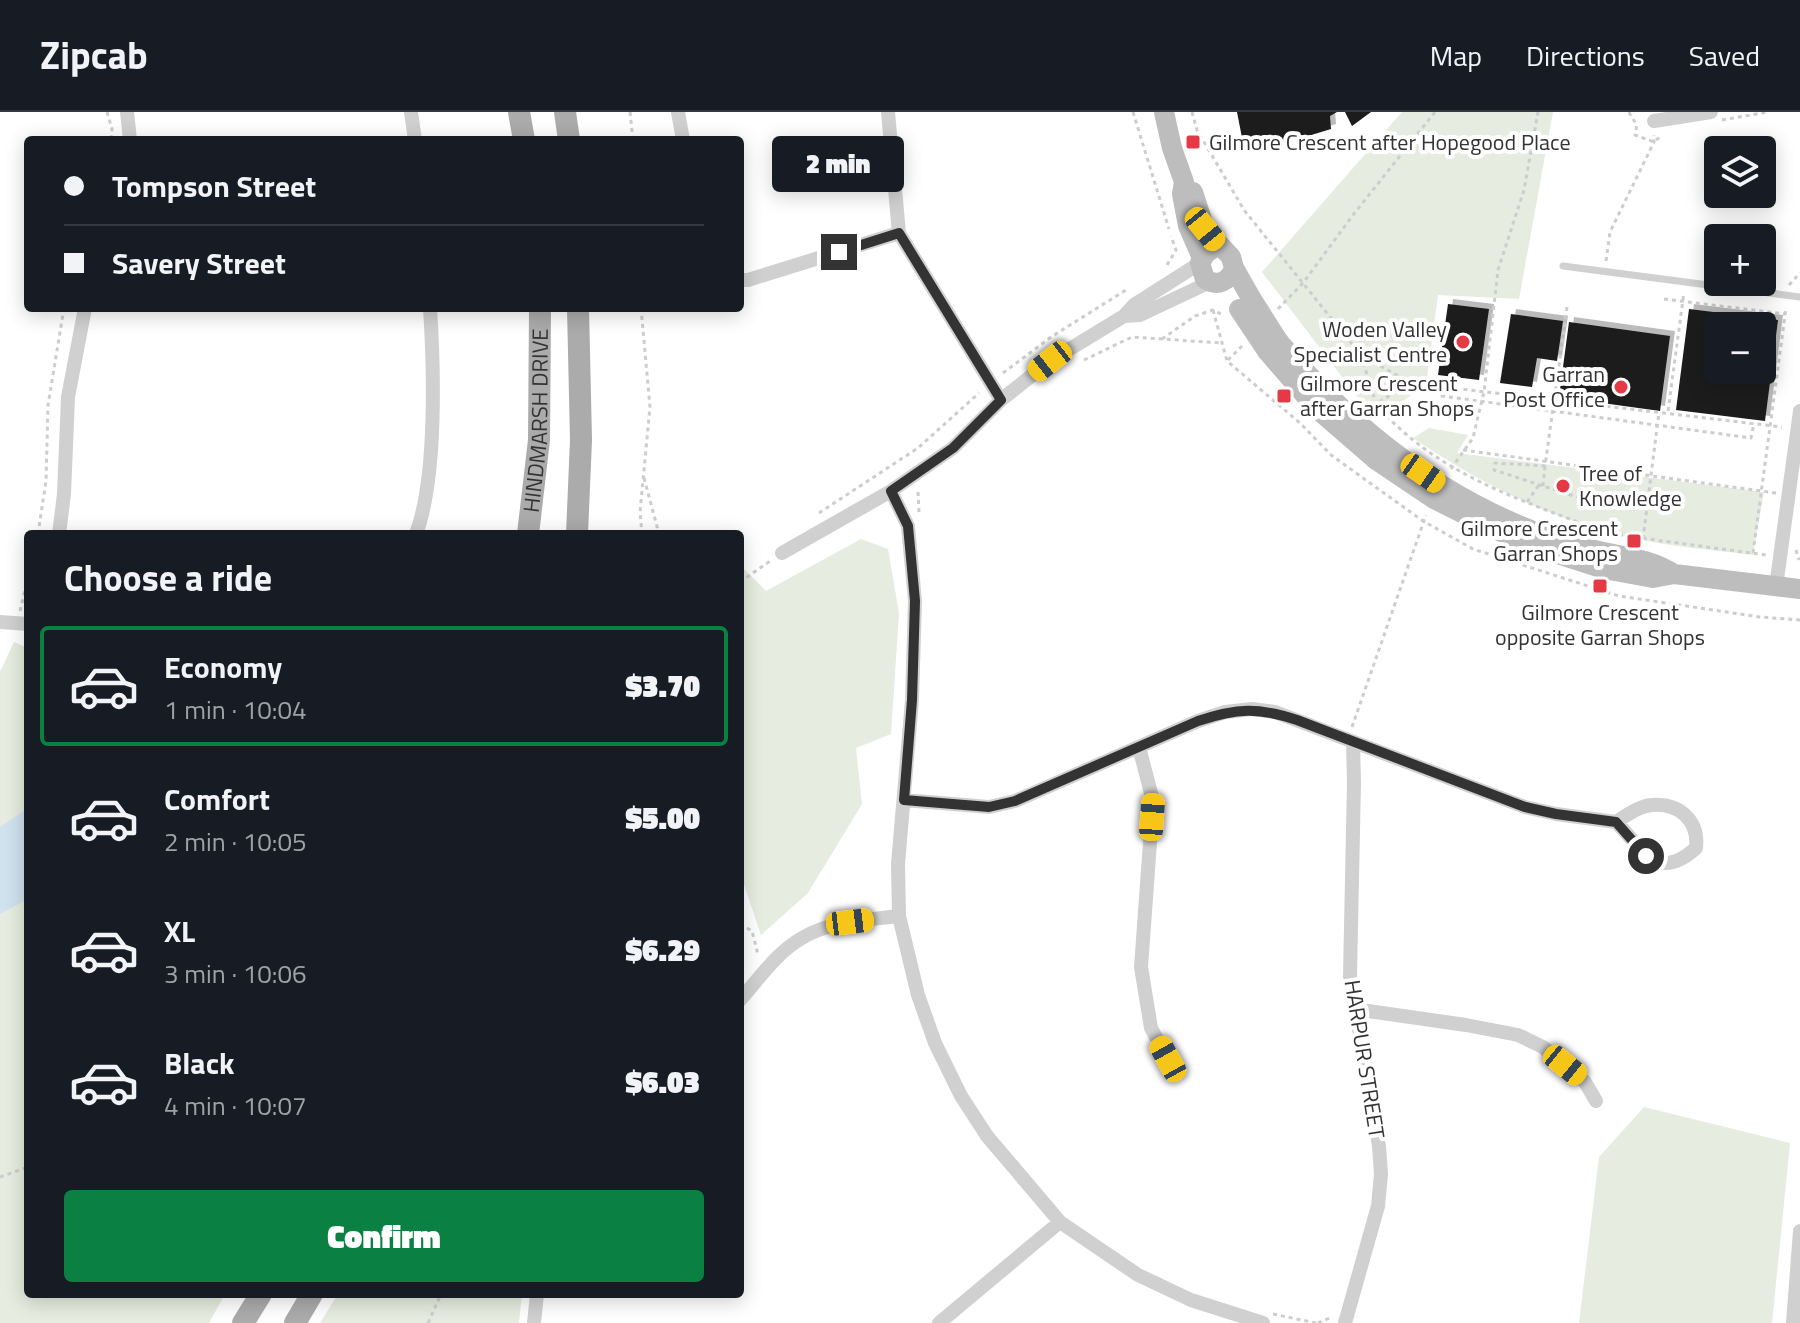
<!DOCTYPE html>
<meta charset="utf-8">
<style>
:root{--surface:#171b24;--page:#242831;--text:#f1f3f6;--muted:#9ea1a6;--line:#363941;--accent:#0b8043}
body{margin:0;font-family:"Titillium Web",sans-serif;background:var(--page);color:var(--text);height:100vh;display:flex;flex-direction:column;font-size:30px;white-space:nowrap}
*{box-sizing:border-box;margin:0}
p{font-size:26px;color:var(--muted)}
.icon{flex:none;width:44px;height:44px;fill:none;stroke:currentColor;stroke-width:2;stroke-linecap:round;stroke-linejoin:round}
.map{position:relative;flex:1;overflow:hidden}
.side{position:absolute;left:24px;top:418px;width:720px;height:768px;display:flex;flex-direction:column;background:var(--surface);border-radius:8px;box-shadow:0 4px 20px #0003}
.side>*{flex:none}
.top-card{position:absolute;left:24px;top:24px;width:720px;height:176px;border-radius:8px;box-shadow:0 4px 20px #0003;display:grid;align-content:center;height:176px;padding:0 40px;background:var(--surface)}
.buttons{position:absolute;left:1704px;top:24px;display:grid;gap:16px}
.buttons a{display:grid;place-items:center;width:72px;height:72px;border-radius:8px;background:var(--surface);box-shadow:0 4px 20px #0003;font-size:40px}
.end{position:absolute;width:36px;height:36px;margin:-18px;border:10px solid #333;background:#fff;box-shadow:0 0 0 4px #fff}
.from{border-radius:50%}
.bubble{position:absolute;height:56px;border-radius:8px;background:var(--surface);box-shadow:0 4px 20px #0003;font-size:26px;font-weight:800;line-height:56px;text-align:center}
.car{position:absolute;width:24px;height:48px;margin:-24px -12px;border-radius:10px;box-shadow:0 0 6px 2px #0007;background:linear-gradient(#f5c518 24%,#345 0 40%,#f5c518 0 76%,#345 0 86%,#f5c518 0)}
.top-card b{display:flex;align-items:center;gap:28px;height:76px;font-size:30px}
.top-card b+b{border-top:2px solid var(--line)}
.top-card i{width:20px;height:20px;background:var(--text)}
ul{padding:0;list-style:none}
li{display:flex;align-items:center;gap:24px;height:120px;margin:0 16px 12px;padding:0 24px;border:4px solid transparent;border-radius:8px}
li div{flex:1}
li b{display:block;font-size:30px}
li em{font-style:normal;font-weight:800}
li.on{border-color:var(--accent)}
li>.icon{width:72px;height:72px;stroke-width:1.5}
h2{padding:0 40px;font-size:36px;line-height:96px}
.button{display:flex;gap:16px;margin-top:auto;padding:16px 40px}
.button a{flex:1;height:92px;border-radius:8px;background:var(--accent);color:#fff;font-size:32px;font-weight:800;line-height:92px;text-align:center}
header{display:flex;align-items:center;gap:48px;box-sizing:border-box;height:112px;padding:0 40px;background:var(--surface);border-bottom:2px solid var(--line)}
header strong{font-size:38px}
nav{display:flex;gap:44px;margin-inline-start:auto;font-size:28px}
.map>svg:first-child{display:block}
.green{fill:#e6ecdf}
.water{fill:#cfe2ee}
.building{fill:#1a1a1a;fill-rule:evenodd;filter:url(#shadow)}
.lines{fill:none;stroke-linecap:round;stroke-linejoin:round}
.path{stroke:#cdcdcd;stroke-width:3;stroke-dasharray:4 4;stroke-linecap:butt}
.lane{stroke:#d0d0d0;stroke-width:7}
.street{stroke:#d0d0d0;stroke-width:14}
.secondary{stroke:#bdbdbd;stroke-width:20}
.primary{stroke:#ababab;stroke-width:22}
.secondary-bridge{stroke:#bdbdbd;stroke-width:20}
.route{stroke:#333;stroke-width:10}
.poi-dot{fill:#e63946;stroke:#fff;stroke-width:3}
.labels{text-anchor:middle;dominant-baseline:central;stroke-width:8;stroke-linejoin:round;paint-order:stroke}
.poi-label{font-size:22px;fill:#333;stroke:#fff;text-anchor:start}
.street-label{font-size:22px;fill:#333;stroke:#fff}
</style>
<header>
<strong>Zipcab</strong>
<nav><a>Map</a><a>Directions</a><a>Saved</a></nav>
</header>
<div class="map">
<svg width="1800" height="1211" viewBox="0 0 1800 1211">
<defs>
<filter id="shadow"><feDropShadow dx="5" dy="-5" stdDeviation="0" flood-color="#0004"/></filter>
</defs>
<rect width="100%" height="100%" fill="#fff"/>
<path class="green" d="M1402,0H1553L1519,187L1438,183L1426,273L1375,308L1262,160Z
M1429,316L1468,323L1457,341L1764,380L1753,443C1714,438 1674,435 1637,427C1556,410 1481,372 1413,326Z
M861,427L888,437L899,501L891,622L856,636L862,692L808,781L761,823L740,761V453L766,479Z
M14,530L28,536V1182H225L209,1211H0V560Z
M1644,995L1790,1031L1772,1211H1579L1599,1045Z
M338,1182H522L519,1211H320Z"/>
<path class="water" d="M28,696V787L0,802V715Z"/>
<path class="building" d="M1237,0H1337L1330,4L1331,17L1295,28L1244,36Z
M1345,0H1371L1352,14Z
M1448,192L1489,197L1479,268L1438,263Z
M1689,197L1778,208L1765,309L1676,298ZM1718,214H1762V258H1718Z
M1511,202L1563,209L1557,249L1537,246L1532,275L1500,271Z
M1569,210L1670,224L1660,299L1559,285Z"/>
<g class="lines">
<path class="path" d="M107,0L112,17L111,28
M630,0L633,28
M1133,0L1169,117
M1192,0L1197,18L1244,98L1360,242L1410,271L1782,315
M1629,0C1633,9 1639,11 1635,23L1654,30L1661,24
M1722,8L1768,0
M1606,149L1610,120L1654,30V23
M1167,153L1176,138L1171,124
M1789,173L1800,161
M1664,187L1785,202
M1567,195L1545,354L1495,351L1494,358L1577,385
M641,196L650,295L640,400L642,422
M1278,197L1303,171L1353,103L1435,0
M1213,198L1227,249L1300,311L1331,343L1423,409L1473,437L1619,484L1760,505L1800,508
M1162,227L1195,204L1213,198L1221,202
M1361,243L1376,292L1371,298
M1084,248L1132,225L1222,231
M1228,248L1242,234
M1003,261L1051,225L1126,178
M1410,271L1376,292C1436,363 1524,389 1607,421
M1443,275L1442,284L1751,326L1754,311
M1668,299L1684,180
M1463,338L1776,381
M1451,357L1473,326L1476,313L1484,280L1498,158L1524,78L1538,0
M644,366L659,422
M1543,374L1545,354
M918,380L919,400
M1527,390L1539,373
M819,401L918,336L979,281
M38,422L46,369L48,293L64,196
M1619,423L1766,443
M1643,427L1659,300
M1796,438L1799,448
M1753,441L1786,196
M740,470L770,449
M20,499L28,465
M1352,615L1426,403
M740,812L752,819L758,843
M0,1065L28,1055
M1273,1202L1316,1211
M428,1211L441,1182
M1318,1211L1330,1206"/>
<path class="lane" d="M1563,154L1800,185"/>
<path class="street" d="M127,0L130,28
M411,0L415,28
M678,0L683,28
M888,0L899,121L1001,288
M1654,9L1711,0
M740,168H748L899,121
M1124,204L1140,203L1210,170
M891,379L908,414L915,489L912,588L898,752L899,804L918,883L935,931L961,984L987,1024L1060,1110L1138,1163L1191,1188L1263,1211
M59,422L64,382L68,285L85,196
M416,422C437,366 434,257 430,196
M782,441L891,379L914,363L953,336L1001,288L1050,249L1124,204L1134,193L1200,151
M1776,475L1800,299
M0,510L28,512
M1139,635L1153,689L1141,855L1151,916L1168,947
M904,688L989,695L1015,689L1198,609L1225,600L1252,597L1275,600L1525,695L1556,702L1616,710C1627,703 1639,694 1652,693C1680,691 1699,709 1696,736C1657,771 1644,738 1616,710
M740,888C759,867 777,840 802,826C830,809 867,808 899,804
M1354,897L1466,913L1518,923L1543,935L1585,970L1596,989
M534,1211L537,1182
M939,1211L1060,1110
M1345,1211L1378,1094L1381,1062L1379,1034L1350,864L1354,670L1353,631
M1793,1211L1800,1119"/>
<path class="secondary" d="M1164,0L1172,36L1184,70L1182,82L1188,114L1202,146
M1193,80L1205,117L1231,145L1234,156L1251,186
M1211,138L1206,141L1200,151L1205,167C1217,175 1229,170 1234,156
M1279,230C1352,316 1440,386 1547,424C1564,430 1581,435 1599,439C1626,445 1651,447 1674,462
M1267,239L1316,296L1376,348L1434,387L1492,416L1545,438L1604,457L1653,466L1674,462L1800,477"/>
<g class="primary">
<path d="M519,0L524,28"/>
<path d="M565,0L569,28"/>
<path id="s1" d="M528,422L539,328L540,196"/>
<path d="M577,422L581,328L578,196"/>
<path d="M243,1211L261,1182"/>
<path d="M295,1211L312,1182"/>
</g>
<path class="secondary-bridge" d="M1251,186L1279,230
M1239,197L1267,239"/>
</g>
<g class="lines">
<path class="route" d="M839,140L899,121L1001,288L953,336L891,379L908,414L915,489L912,588L904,688L989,695L1015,689L1198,609C1237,596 1258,595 1297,608L1525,695L1556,702L1616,710L1646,744"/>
</g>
<g class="poi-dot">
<rect x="1185" y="22" width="16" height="16" rx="4"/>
<circle cx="1463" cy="230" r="8"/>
<circle cx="1621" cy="275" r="8"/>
<rect x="1276" y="276" width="16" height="16" rx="4"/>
<circle cx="1563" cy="374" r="8"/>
<rect x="1626" y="421" width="16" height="16" rx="4"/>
<rect x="1592" y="466" width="16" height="16" rx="4"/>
</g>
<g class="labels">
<g class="poi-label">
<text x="1209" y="30">Gilmore Crescent after Hopegood Place</text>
<text x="1447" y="217" text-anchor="end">Woden Valley<tspan x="1447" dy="25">Specialist Centre</tspan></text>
<text x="1605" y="262" text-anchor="end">Garran<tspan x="1605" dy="25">Post Office</tspan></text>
<text x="1300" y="271">Gilmore Crescent<tspan x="1300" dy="25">after Garran Shops</tspan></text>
<text x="1579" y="361">Tree of<tspan x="1579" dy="25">Knowledge</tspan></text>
<text x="1618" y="416" text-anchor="end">Gilmore Crescent<tspan x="1618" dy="25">Garran Shops</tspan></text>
<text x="1600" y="500" text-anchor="middle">Gilmore Crescent<tspan x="1600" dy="25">opposite Garran Shops</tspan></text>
</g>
<g class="street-label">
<text stroke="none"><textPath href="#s1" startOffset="114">HINDMARSH DRIVE</textPath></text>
<text transform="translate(1365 947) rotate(81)">HARPUR STREET</text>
</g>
</g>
</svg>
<div class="buttons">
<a><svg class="icon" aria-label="layers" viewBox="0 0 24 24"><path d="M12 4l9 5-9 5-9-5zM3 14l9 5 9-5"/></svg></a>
<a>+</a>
<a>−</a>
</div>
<i class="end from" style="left:1646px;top:744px"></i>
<i class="end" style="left:839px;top:140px"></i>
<div class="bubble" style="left:772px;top:24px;width:132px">2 min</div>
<i class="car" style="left:1205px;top:117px;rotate:141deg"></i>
<i class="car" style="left:1050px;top:249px;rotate:232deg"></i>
<i class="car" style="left:1423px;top:361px;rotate:125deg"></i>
<i class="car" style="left:1152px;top:705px;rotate:4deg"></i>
<i class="car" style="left:850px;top:810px;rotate:83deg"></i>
<i class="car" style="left:1168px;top:947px;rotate:331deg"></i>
<i class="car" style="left:1565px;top:953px;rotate:129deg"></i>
<div class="top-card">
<b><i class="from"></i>Tompson Street</b>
<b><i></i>Savery Street</b>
</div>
<section class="side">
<h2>Choose a ride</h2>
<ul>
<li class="on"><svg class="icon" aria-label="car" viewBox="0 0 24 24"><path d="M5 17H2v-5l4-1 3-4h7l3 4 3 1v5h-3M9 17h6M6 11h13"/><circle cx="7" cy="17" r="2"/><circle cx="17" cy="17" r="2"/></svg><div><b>Economy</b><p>1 min · 10:04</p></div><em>$3.70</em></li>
<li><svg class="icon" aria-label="car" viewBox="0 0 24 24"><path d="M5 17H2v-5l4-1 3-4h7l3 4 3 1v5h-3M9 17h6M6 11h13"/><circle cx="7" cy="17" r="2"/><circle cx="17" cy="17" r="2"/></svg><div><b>Comfort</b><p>2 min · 10:05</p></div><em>$5.00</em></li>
<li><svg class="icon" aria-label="car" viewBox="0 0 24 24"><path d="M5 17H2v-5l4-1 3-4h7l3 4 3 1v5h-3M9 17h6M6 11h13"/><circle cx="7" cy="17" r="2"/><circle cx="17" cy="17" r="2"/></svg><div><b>XL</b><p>3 min · 10:06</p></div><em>$6.29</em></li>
<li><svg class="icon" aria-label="car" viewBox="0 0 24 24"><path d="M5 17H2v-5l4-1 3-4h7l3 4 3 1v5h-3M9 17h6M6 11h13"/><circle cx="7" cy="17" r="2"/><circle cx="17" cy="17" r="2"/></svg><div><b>Black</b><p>4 min · 10:07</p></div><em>$6.03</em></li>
</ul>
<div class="button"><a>Confirm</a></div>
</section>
</div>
